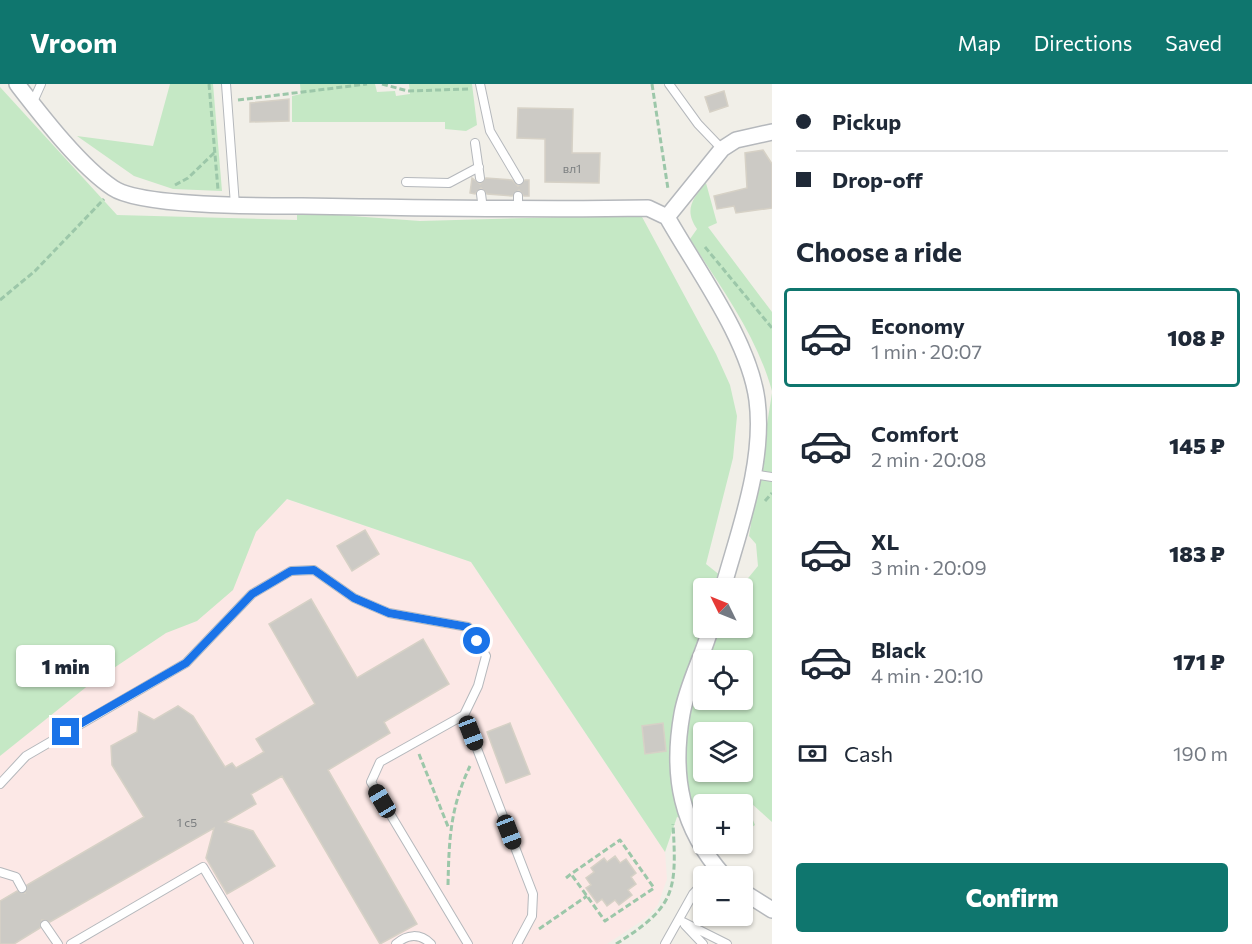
<!DOCTYPE html>
<meta charset="utf-8">
<style>
:root{--surface:#fff;--page:#f6f6f7;--text:#1f2937;--muted:#747a83;--line:#e0e1e3;--accent:#0f766e}
body{margin:0;font-family:Commissioner,sans-serif;background:var(--page);color:var(--text);height:100vh;display:flex;flex-direction:column;font-size:22px;white-space:nowrap}
*{box-sizing:border-box;margin:0}
p{font-size:20px;color:var(--muted)}
.icon{flex:none;width:33px;height:33px;fill:none;stroke:currentColor;stroke-width:2;stroke-linecap:round;stroke-linejoin:round}
.map{position:relative;flex:1;overflow:hidden}
.drawer{display:flex;flex-direction:column;background:var(--surface);width:480px}
.drawer>*{flex:none}
.guide{display:grid;align-content:center;height:132px;padding:0 24px;background:var(--surface)}
.needle{width:39px;rotate:313deg}
.fabs{position:absolute;left:693px;top:494px;display:grid;gap:12px}
.fabs a{display:grid;place-items:center;width:60px;height:60px;border-radius:6px;background:var(--surface);box-shadow:0 2px 4px #0004;font-size:30px}
.end{position:absolute;width:27px;height:27px;margin:-14px;border:8px solid #1a73e8;background:#fff;box-shadow:0 0 0 3px #fff}
.from{border-radius:50%}
.bubble{position:absolute;height:42px;border-radius:6px;background:var(--surface);box-shadow:0 2px 4px #0004;font-size:20px;font-weight:800;line-height:42px;text-align:center}
.car{position:absolute;width:18px;height:36px;margin:-18px -9px;border-radius:8px;box-shadow:0 0 4px 2px #0007;background:linear-gradient(#222 24%,#8ab4d8 0 40%,#222 0 76%,#8ab4d8 0 86%,#222 0)}
.guide b{display:flex;align-items:center;gap:21px;height:57px;font-size:22px}
.guide b+b{border-top:2px solid var(--line)}
.guide i{width:15px;height:15px;background:var(--text)}
ul{padding:0;list-style:none}
li{display:flex;align-items:center;gap:18px;height:99px;margin:0 12px 9px;padding:0 12px;border:3px solid transparent;border-radius:6px}
li div{flex:1}
li b{display:block;font-size:22px}
li em{font-style:normal;font-weight:800}
li.active{border-color:var(--accent)}
li>.icon{width:54px;height:54px;stroke-width:1.5}
h2{padding:0 24px;font-size:27px;line-height:72px}
.pay{display:flex;align-items:center;gap:15px;height:66px;padding:0 24px;font-size:22px}
.pay p{margin-inline-start:auto}
.action{display:flex;gap:12px;margin-top:auto;padding:12px 24px}
.action a{flex:1;height:69px;border-radius:6px;background:var(--accent);color:#fff;font-size:24px;font-weight:800;line-height:69px;text-align:center}
header{display:flex;align-items:center;gap:36px;box-sizing:border-box;height:84px;padding:0 30px;background:var(--accent);color:#fff}
header strong{font-size:28px}
nav{display:flex;gap:33px;margin-inline-start:auto;font-size:21px}
main{display:flex;flex:1;min-height:0}
.map>svg:first-child{display:block}
.medical{fill:#fce8e6}
.green{fill:#c5e8c5;fill-rule:evenodd}
.building{fill:#cccac5;stroke:#d6d1c6;stroke-width:1.5}
.lines{fill:none;stroke-linecap:round;stroke-linejoin:round}
.service-casing{stroke:#b5b8bc;stroke-width:10}
.minor-casing{stroke:#b5b8bc;stroke-width:18}
.path{stroke:#9cc7a9;stroke-width:3;stroke-dasharray:6 3;stroke-linecap:butt}
.service{stroke:#fff;stroke-width:8}
.minor{stroke:#fff;stroke-width:15}
.route{stroke:#1a73e8;stroke-width:8}
.labels{text-anchor:middle;dominant-baseline:central;stroke-width:5;stroke-linejoin:round;paint-order:stroke}
.number-label{font-size:12px;fill:#7a7d7f}
</style>
<header>
<strong>Vroom</strong>
<nav><a>Map</a><a>Directions</a><a>Saved</a></nav>
</header>
<main>
<div class="map">
<svg width="772" height="860" viewBox="0 0 772 860">
<rect width="100%" height="100%" fill="#f1efe8"/>
<path class="medical" d="M0,335L286,415L471,478L665,768L667,795L658,821L646,834L607,860H0Z"/>
<path class="green" d="M170,0H213L222,107L173,105L134,92L77,52L153,62Z
M300,0H375L377,8L395,7L396,12L410,10L409,0H472L477,41L466,47L445,45V38H292V12L301,10Z
M0,3L117,131L297,136V128L420,137L641,131L716,270L730,301L737,332L733,374L706,480L736,504H704V543H742V504H740L758,482L756,460L749,452L772,309V738L743,712L755,741L743,749L742,720H704L703,740L677,733L665,768L471,478L287,415L256,448L233,506L197,537L166,549L90,600L0,672ZM704,576H742V615H704ZM704,648H742V687H704Z
M706,99L717,139L708,143L772,228V307C756,250 721,204 690,155L697,145C684,126 692,115 706,99Z"/>
<path class="building" d="M724,7L728,22L710,28L705,13Z
M289,15V37L250,38V19Z
M518,24L573,25L572,69H600L599,99L545,98V55L517,54Z
M763,66L772,80V124L736,129L734,122L717,125L714,112L747,104L745,69Z
M472,94L480,100L486,94L512,96L518,102L525,96H529V112H524L519,106L512,112L487,110L481,104L475,110L470,109Z
M365,446L379,470L352,487L337,462Z
M311,515L357,594L423,555L449,600L384,638L390,649L328,686L417,840L380,860L282,692L251,710L256,720L225,738L253,747L275,782L253,795L227,810L206,774L214,744L50,838L42,836L40,844L14,860H0V817L17,807L25,809L27,801L144,733L112,681L111,662L137,648L139,628L154,636L178,622L193,632L225,683L232,679L236,684L264,668L256,655L315,620L269,540Z
M510,639L530,690L506,699L487,648Z
M663,639L666,667L645,670L642,642Z
M615,772L620,779L626,775L636,789L631,793L636,800L628,806L632,811L619,821L615,816L607,822L602,815L597,819L586,804L591,801L586,794L594,788L591,784L604,774L607,778Z"/>
<g class="lines">
<defs>
<path id="service" d="M226,0L235,121
M480,0L490,47L519,96
M669,0L698,40L722,65
M32,20L41,0
M475,59L480,94
M406,98L449,99L479,83
M481,110L483,125
M518,112V126
M752,390L772,393
M464,631L533,810L532,832L517,860
M0,700L26,672L186,579L252,510L291,487L314,486L354,514L389,529L468,543L486,572L478,602L464,631L380,678L371,698L468,860
M0,788L16,793L22,804
M679,836L727,860
M45,841L58,860
M685,841L703,860
M71,860L203,783L249,860
M396,860C407,850 420,849 431,860
M665,860L693,810L704,798"/>
<path id="minor" d="M17,0C41,31 80,82 113,104C141,123 263,122 302,122C417,124 533,126 648,124L667,133C697,186 749,256 757,316C765,378 739,446 723,504
M667,133L722,65L736,56L772,48
M711,543C703,572 687,601 682,630C671,692 681,744 724,792
M742,807L772,826"/>
</defs>
<use href="#service" class="service-casing"/>
<use href="#minor" class="minor-casing"/>
<path class="path" d="M209,0L218,106
M382,0L408,7L469,5
M652,0L668,105
M238,16L367,0
M175,101L188,94L214,69
M705,163L772,244
M0,216L35,187L104,115
M765,417L772,409
M419,670L449,745
M566,794L571,790L620,756L654,804L605,837L571,790
M448,801C449,756 450,724 470,682
M539,845L587,812
M616,860C675,823 677,808 673,740"/>
<use href="#service" class="service"/>
<use href="#minor" class="minor"/>
</g>
<g class="lines">
<path class="route" d="M66,648L186,579L252,510L291,487L314,486L354,514L389,529L468,543L477,557"/>
</g>
<g class="labels">
<g class="number-label">
<text x="572" y="84">вл1</text>
<text x="187" y="738">1 с5</text>
</g>
</g>
</svg>
<div class="fabs">
<a><svg class="needle" viewBox="-14 -14 28 28"><path d="M0-13l5 13h-10z" fill="#e53935"/><path d="M0 13l5-13h-10z" fill="#747a83"/></svg></a>
<a><svg class="icon" aria-label="locate" viewBox="0 0 24 24"><circle cx="12" cy="12" r="6"/><path d="M12 2v4M12 18v4M2 12h4M18 12h4"/></svg></a>
<a><svg class="icon" aria-label="layers" viewBox="0 0 24 24"><path d="M12 4l9 5-9 5-9-5zM3 14l9 5 9-5"/></svg></a>
<a>+</a>
<a>−</a>
</div>
<i class="end from" style="left:477px;top:557px"></i>
<i class="end" style="left:66px;top:648px"></i>
<div class="bubble" style="left:16px;top:561px;width:99px">1 min</div>
<i class="car" style="left:471px;top:649px;rotate:159deg"></i>
<i class="car" style="left:382px;top:717px;rotate:329deg"></i>
<i class="car" style="left:509px;top:748px;rotate:159deg"></i>
</div>
<section class="drawer">
<div class="guide">
<b><i class="from"></i>Pickup</b>
<b><i></i>Drop-off</b>
</div>
<h2>Choose a ride</h2>
<ul>
<li class="active"><svg class="icon" aria-label="car" viewBox="0 0 24 24"><path d="M5 17H2v-5l4-1 3-4h7l3 4 3 1v5h-3M9 17h6M6 11h13"/><circle cx="7" cy="17" r="2"/><circle cx="17" cy="17" r="2"/></svg><div><b>Economy</b><p>1 min · 20:07</p></div><em>108 ₽</em></li>
<li><svg class="icon" aria-label="car" viewBox="0 0 24 24"><path d="M5 17H2v-5l4-1 3-4h7l3 4 3 1v5h-3M9 17h6M6 11h13"/><circle cx="7" cy="17" r="2"/><circle cx="17" cy="17" r="2"/></svg><div><b>Comfort</b><p>2 min · 20:08</p></div><em>145 ₽</em></li>
<li><svg class="icon" aria-label="car" viewBox="0 0 24 24"><path d="M5 17H2v-5l4-1 3-4h7l3 4 3 1v5h-3M9 17h6M6 11h13"/><circle cx="7" cy="17" r="2"/><circle cx="17" cy="17" r="2"/></svg><div><b>XL</b><p>3 min · 20:09</p></div><em>183 ₽</em></li>
<li><svg class="icon" aria-label="car" viewBox="0 0 24 24"><path d="M5 17H2v-5l4-1 3-4h7l3 4 3 1v5h-3M9 17h6M6 11h13"/><circle cx="7" cy="17" r="2"/><circle cx="17" cy="17" r="2"/></svg><div><b>Black</b><p>4 min · 20:10</p></div><em>171 ₽</em></li>
</ul>
<div class="pay"><svg class="icon" aria-label="cash" viewBox="0 0 24 24"><path d="M3 7h18v10H3z"/><circle cx="12" cy="12" r="2"/></svg>Cash<p>190 m</p></div>
<div class="action"><a>Confirm</a></div>
</section>
</main>
